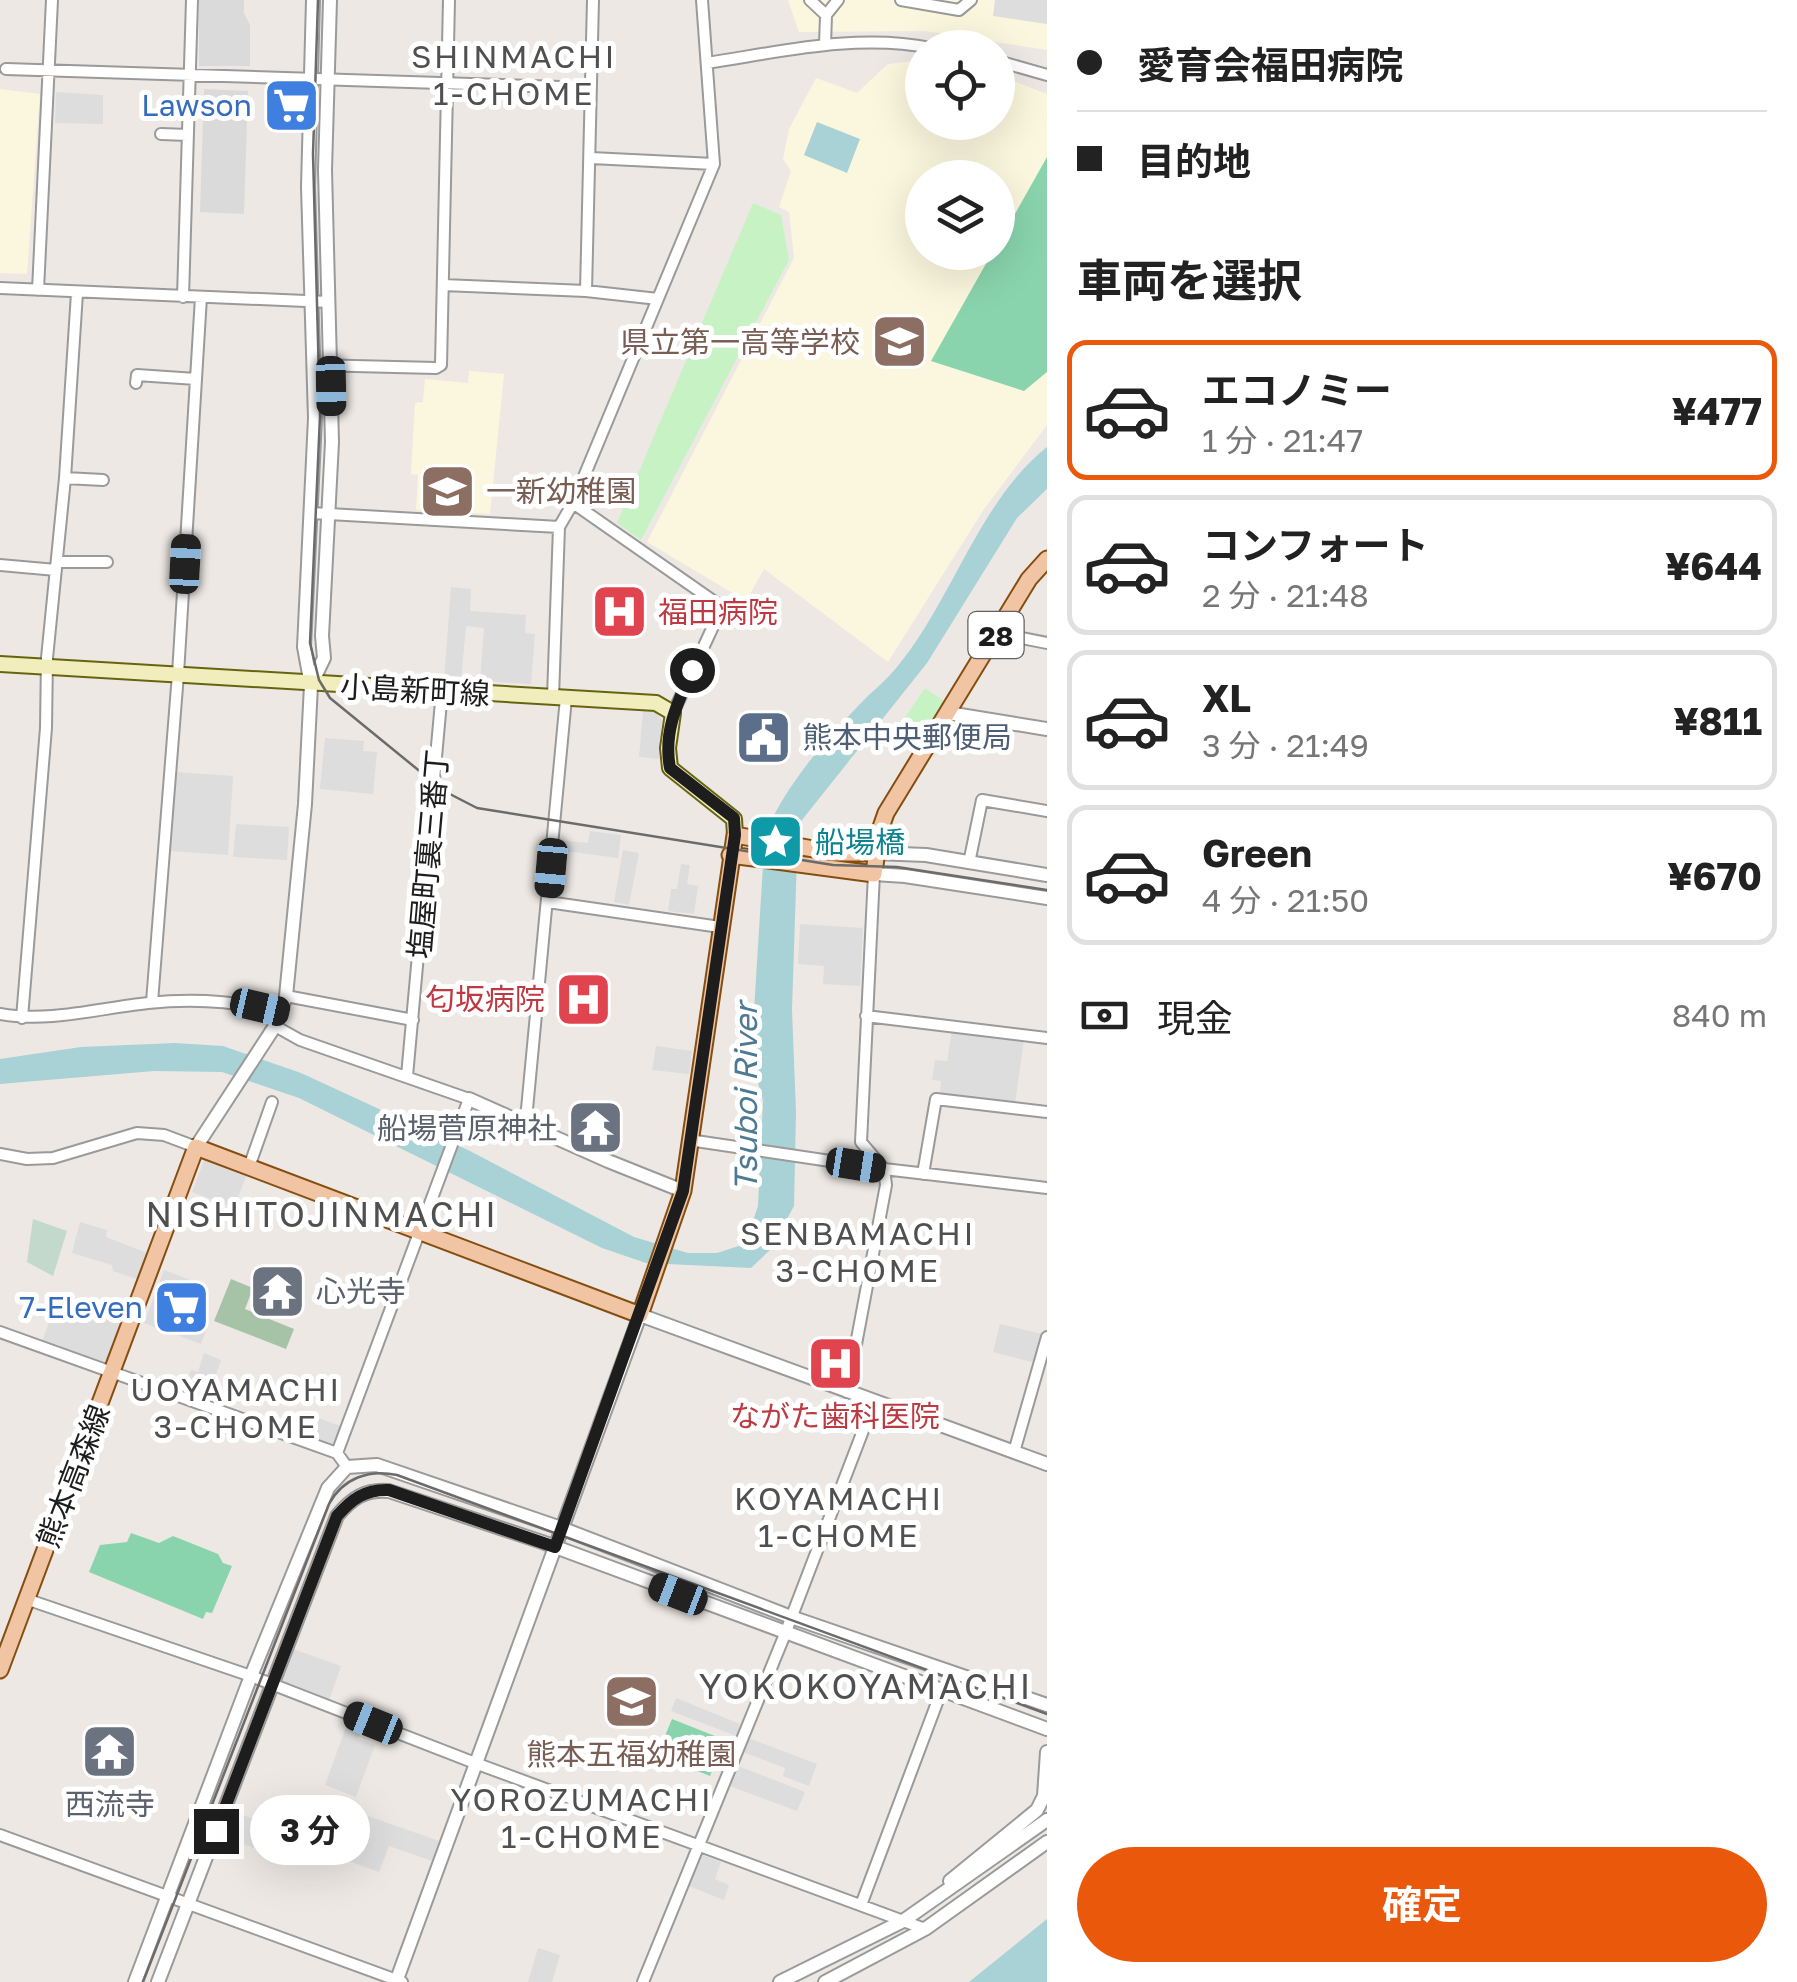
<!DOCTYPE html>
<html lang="ja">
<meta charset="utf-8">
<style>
:root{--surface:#fff;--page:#f6f6f6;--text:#222;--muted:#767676;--line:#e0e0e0;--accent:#ea580c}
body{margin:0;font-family:"Golos Text","Noto Sans JP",sans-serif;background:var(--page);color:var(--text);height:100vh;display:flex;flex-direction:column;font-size:38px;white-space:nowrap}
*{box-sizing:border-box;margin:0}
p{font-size:32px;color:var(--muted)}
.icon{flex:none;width:55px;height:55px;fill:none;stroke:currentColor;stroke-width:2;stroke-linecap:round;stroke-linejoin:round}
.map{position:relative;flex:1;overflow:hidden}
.side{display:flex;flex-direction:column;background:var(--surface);width:750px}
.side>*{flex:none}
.guide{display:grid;align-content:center;height:220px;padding:0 30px;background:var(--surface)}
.buttons{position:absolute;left:905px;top:30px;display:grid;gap:20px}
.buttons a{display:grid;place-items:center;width:110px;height:110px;border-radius:50%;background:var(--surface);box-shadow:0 10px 40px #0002;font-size:50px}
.end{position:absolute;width:45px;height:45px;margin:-22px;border:12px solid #1d1d1d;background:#fff;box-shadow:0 0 0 5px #fff}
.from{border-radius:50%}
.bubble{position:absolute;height:70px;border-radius:35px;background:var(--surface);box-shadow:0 10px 40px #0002;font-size:32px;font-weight:700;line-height:70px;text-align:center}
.car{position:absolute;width:30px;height:60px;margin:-30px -15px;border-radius:12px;box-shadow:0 0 8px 2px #0007;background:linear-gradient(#222 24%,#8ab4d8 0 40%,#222 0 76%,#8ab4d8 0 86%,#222 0)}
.guide b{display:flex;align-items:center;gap:35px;height:95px;font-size:38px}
.guide b+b{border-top:2px solid var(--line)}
.guide i{width:25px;height:25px;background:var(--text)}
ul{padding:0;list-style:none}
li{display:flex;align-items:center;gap:30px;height:140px;margin:0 20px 15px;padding:0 10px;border:5px solid var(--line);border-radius:20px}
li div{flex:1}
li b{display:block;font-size:38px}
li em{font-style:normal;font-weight:700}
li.active{border-color:var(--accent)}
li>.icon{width:90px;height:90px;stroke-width:1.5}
h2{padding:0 30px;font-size:45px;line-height:120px}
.pay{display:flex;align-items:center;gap:25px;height:110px;padding:0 30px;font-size:38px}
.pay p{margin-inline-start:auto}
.primary-button{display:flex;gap:20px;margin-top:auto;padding:20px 30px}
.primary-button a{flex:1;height:115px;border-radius:60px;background:var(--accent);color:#fff;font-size:40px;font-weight:700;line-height:115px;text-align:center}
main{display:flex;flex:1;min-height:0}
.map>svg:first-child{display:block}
.residential{fill:#dbdada}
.education{fill:#fbf7de;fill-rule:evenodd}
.wetland{fill:#c2d9cb}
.cemetery{fill:#a7c3a7}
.park{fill:#c7f3c4}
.pitch{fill:#89d4ad}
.parking{fill:#ddd}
.water{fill:#a8d2d6}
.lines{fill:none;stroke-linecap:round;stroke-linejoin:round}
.minor-casing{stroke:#9a9a9a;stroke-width:14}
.tertiary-casing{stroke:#9a9a9a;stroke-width:16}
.secondary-casing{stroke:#676410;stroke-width:18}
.primary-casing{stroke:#854e10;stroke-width:19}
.minor{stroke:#fff;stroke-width:10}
.tertiary{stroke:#fff;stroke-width:12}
.secondary{stroke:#f2edbc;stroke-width:14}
.primary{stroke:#f1c5a4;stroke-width:15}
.tram{stroke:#6b6b6b;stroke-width:2.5}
.route{stroke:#1d1d1d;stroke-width:12}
.labels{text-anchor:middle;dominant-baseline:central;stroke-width:10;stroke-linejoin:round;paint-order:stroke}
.shield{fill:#fff;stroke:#616161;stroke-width:2.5}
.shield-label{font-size:28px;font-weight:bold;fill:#1d1d1d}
.shop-label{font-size:30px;fill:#366cbe;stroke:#fff;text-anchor:end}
.education-label{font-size:30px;fill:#785e54;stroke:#fff;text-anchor:end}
.health-label{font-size:30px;fill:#be3a42;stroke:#fff;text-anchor:start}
.street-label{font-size:30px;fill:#1d1d1d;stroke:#fff}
.service-label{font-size:30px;fill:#4e5e75;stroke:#fff;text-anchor:start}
.culture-label{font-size:30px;fill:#0d838f;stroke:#fff;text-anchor:start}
.worship-label{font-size:30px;fill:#5b616d;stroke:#fff;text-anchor:end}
.neighbourhood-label{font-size:32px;letter-spacing:2.5px;fill:#505050;stroke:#fff}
.water-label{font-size:32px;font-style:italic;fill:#4d7993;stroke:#fff}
.quarter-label{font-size:35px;letter-spacing:2.5px;fill:#505050;stroke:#fff}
</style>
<main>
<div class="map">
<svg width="1047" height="1982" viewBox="0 0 1047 1982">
<rect width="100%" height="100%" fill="#ede8e3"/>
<path class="residential" d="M199,0H244V13L250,25V66H199Z
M204,89L248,91L244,214L200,212Z"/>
<path class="education" d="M788,0H1047V50L925,31L799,32Z
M922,60V122H998V75L1047,94V425L984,509L888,662L764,569L746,601L647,542L794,258L789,212L779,207L791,171L783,159L789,129L816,78L857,93L888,64ZM922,178H998V252H922Z
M0,89L40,94L27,274L0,273Z
M469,371L504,374L490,514L416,510L418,475L411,474L415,403L423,402L425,379L468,383Z"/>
<path class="wetland" d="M33,1219L67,1231L53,1276L27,1262Z"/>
<path class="cemetery" d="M231,1279L253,1288L245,1309L294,1329L286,1349L214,1321Z"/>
<path class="park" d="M753,203L781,215L789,260L641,540L617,523Z
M925,688L944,701L921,736L901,723Z"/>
<path class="pitch" d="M1047,157V372L1024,391L931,361L992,253L998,252V244Z
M131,1533L159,1543L173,1536L218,1554L223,1563L232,1566L212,1613L206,1612L203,1619L89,1572L100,1545L127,1542Z
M672,1719L725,1740L710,1776L657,1755Z"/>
<path class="parking" d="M995,0H1047V24L993,16Z
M56,92L103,95V124L55,123Z
M451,587L471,589L470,611L526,615L525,633L535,634L531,684L480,681L484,628L466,626L461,681L444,680Z
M643,710L654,711L662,720L659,759L639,757Z
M325,738L364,741L363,751L377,752L373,794L320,789Z
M175,772L233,776L228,855L170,851Z
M236,824L289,827L287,860L233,857Z
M590,831L621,835L618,858L558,850L559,840L588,843Z
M623,850L639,853L629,905L614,902Z
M681,864L690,865L687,884L698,886L694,914L668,911L671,889H677Z
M800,924L863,928L860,986L823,984L824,966L798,964Z
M952,1030L1024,1039L1015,1104L940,1094L941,1081L932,1080L935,1060L947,1061Z
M656,1046L692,1051L689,1074L652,1070Z
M204,1160L246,1176L234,1208L192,1192Z
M80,1222L107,1230L106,1237L147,1253L137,1279L113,1271L112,1265L72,1253Z
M164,1270L198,1283L186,1316L208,1324L201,1344L144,1323Z
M59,1294L122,1316L105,1365L42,1342Z
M1000,1324L1046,1335L1039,1364L993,1352Z
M204,1353L221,1360L207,1402L183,1394L191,1370L198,1372Z
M300,1411L343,1427L335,1449L293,1433Z
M293,1649L341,1666L329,1701L281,1684Z
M676,1698L740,1724L736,1736L671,1711Z
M347,1724L362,1729L358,1739L375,1745L356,1797L325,1785Z
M748,1738L817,1764L809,1786L783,1776L785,1768L743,1752Z
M738,1766L805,1792L797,1811L730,1786Z
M232,1811L301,1837L295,1855L270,1846L267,1853L222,1836Z
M368,1816L439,1841L432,1861L389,1846L379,1872L335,1856L348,1820L364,1826Z
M702,1855L721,1862L715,1879L729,1885L724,1900L689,1886Z
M538,1948L560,1955L552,1982H528Z"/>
<path class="water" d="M817,122L860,139L847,173L804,155Z
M1047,447V489L1017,518L927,663L798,825L792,1010L796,1112L794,1206L770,1250L751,1268L646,1263L602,1248L299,1098L222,1072L154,1071L0,1084V1059L81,1047L175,1043L223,1046L301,1073L470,1151L634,1237L688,1253H717L745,1244L758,1206L763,1100L751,1059L765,833C787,785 822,743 859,705C871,692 886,681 897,667C952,601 979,501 1047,447Z
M1047,1919V1982H969Z"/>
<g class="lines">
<defs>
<path id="minor" d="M810,0L826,15
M901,0L959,10L971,0
M825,45L826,15L838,0
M998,61L1047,75
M707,63C780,52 857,33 931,48
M6,69L591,88
M161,134L188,135
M591,158L714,164
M443,285L586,291L658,299
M0,288L329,302
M38,290L52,0
M586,291L593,0
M183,297L192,0
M313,365L436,368L441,365L449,0
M136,383L137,375L196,379
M65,478L103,480
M573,503L722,607L673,713
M311,513L559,527
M57,562H107
M0,565L56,570
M997,633L1047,643
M553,697L559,527L573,503L714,164L702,0
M969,863L982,800L1047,811
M548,902L720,927
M286,996L413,1020
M152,1002L178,674L201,297
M0,1014C48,1023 100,1008 148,1003C193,998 237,1001 280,1012
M866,1016L1047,1038
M22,1018L46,728L47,658L65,478L77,293
M275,1026L300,1040L469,1099L337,1453
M407,1076L442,691
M522,1121L527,1109L566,698
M689,1140L884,1169L1047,1188
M0,1154L27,1159L53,1158L137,1133L164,1135L196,1147
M249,1167L272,1102
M923,1174L936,1099L1047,1112
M0,1332L337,1453L347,1467
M847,1392L886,1185L884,1169L861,1142L874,874
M1014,1452L1047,1337
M26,1599L251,1676L475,1763L925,1929
M0,1835L402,1982
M861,1905L941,1692
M643,1982L785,1634L874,1402"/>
<path id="tertiary" d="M311,685L324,658L322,636L332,442L325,170L330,0
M948,713L1047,729
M875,853L926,855L1047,875
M874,874L905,876L1047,898
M469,1099L608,1161L683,1191
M196,1147L275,1026L286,996L305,804L311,685L304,647L315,418L308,187L313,0
M950,1881L1037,1810L1044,1796L1047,1752
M135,1982L251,1676L328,1488L347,1467L377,1465L561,1528L791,1617L1047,1705
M158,1982L337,1516C352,1498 365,1489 389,1491L542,1542L1047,1729
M396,1982L640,1315L1047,1464
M780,1982L903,1921L1047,1820
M825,1982L925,1929L1047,1842"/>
<path id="secondary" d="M0,664L656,703L673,713L668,748L670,768L734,819L735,835"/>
<path id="primary" d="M730,855L874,874L879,833L886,813L1029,579L1047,559
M0,1670L196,1147L640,1315L683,1191L735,835L836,853H875"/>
</defs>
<use href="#minor" class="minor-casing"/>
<use href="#tertiary" class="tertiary-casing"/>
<use href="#secondary" class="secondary-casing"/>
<use href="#primary" class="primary-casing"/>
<use href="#minor" class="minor"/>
<use href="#tertiary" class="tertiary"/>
<use href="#secondary" class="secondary"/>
<use href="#primary" class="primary"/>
<path class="tram" d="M318,0L313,154L320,416L310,643L319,680L330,698L444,791L477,808L833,865L897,867L1047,890
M143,1982L329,1504C343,1478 369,1469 397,1475L1047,1714"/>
</g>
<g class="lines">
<path class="route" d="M216,1831L337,1516C352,1499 365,1489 389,1490L555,1547L683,1191L735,835L734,818L670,768C663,731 678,702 692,670"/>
</g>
<defs>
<symbol id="supermarket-square" viewBox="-11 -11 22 22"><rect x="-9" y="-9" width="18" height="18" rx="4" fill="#3f7fe0" stroke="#fff"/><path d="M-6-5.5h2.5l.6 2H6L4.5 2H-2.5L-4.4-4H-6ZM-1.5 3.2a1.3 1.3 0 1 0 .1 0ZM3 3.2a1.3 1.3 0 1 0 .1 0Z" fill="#fff"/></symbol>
<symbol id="school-square" viewBox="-11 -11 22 22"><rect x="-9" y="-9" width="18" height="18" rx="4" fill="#8d6e63" stroke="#fff"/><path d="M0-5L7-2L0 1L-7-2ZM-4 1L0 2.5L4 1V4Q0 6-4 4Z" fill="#fff"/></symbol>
<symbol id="hospital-square" viewBox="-11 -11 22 22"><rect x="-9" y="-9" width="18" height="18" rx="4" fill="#e0444e" stroke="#fff"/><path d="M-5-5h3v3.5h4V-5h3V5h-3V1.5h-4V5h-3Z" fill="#fff"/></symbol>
<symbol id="civic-square" viewBox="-11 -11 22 22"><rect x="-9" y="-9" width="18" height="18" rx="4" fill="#5c6f8a" stroke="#fff"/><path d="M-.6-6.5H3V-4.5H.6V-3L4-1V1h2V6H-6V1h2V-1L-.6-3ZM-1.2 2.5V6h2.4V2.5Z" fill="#fff"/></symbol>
<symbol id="sight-square" viewBox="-11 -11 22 22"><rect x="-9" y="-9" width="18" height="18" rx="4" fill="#0f9aa8" stroke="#fff"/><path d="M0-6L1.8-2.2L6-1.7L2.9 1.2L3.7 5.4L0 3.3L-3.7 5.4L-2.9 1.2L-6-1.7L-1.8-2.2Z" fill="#fff"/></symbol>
<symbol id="temple-square" viewBox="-11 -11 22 22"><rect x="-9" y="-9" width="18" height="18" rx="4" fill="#6b7280" stroke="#fff"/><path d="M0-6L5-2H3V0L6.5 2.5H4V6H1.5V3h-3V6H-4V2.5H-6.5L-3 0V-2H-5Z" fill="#fff"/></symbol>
</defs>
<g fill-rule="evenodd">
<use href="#supermarket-square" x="260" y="74" width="63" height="63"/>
<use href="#school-square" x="868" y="310" width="63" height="63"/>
<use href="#school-square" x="416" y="460" width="63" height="63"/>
<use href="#hospital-square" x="588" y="580" width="63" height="63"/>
<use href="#civic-square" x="732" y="706" width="63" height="63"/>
<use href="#sight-square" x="744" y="810" width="63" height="63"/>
<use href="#hospital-square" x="552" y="968" width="63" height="63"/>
<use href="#temple-square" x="564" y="1096" width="63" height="63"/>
<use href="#temple-square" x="246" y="1260" width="63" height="63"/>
<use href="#supermarket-square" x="150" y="1276" width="63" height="63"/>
<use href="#hospital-square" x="804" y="1332" width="63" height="63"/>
<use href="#school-square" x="600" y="1670" width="63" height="63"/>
<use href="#temple-square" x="78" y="1720" width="63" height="63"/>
</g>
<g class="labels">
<rect class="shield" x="968.5" y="612" width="55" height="46" rx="8"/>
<g class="shield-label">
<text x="996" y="635">28</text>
</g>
<g class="shop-label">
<text x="252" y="105">Lawson</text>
<text x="143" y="1307">7-Eleven</text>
</g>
<g class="education-label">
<text x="860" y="342">県立第一高等学校</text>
<text x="486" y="491" text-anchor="start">一新幼稚園</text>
<text x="631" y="1754" text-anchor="middle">熊本五福幼稚園</text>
</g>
<g class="health-label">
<text x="658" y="612">福田病院</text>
<text x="545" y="999" text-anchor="end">匂坂病院</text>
<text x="835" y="1416" text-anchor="middle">ながた歯科医院</text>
</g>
<g class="street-label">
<text transform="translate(415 690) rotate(3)">小島新町線</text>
<text transform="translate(428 854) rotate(-85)">塩屋町裏三番丁</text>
<text transform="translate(73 1476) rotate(-69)">熊本高森線</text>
</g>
<g class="service-label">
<text x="802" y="737">熊本中央郵便局</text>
</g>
<g class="culture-label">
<text x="815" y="842">船場橋</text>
</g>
<g class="worship-label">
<text x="557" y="1128">船場菅原神社</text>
<text x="316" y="1291" text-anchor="start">心光寺</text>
<text x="110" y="1804" text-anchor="middle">西流寺</text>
</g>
<g class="neighbourhood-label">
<text x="514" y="56">SHINMACHI<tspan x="514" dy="37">1-CHOME</tspan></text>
<text x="858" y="1233">SENBAMACHI<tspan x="858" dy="37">3-CHOME</tspan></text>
<text x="236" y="1389">UOYAMACHI<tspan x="236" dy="37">3-CHOME</tspan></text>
<text x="839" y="1498">KOYAMACHI<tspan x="839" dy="37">1-CHOME</tspan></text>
<text x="582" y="1799">YOROZUMACHI<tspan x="582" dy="37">1-CHOME</tspan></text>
</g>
<g class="water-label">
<text transform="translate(745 1097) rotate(-90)">Tsuboi River</text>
</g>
<g class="quarter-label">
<text x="322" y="1214">NISHITOJINMACHI</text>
<text x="866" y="1686">YOKOKOYAMACHI</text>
</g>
</g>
</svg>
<div class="buttons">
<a><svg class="icon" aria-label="locate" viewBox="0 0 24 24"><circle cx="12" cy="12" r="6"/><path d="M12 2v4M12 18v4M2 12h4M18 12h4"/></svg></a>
<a><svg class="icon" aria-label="layers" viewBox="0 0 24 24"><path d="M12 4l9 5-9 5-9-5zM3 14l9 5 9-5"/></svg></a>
</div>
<i class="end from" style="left:692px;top:670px"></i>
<i class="end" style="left:216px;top:1831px"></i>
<div class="bubble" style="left:250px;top:1795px;width:120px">3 分</div>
<i class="car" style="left:331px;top:386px;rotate:179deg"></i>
<i class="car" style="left:185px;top:564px;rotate:3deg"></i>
<i class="car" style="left:551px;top:868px;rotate:185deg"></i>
<i class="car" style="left:260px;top:1007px;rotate:103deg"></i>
<i class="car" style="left:856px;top:1165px;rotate:99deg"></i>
<i class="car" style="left:678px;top:1594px;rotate:291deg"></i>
<i class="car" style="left:373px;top:1723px;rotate:292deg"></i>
</div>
<section class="side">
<div class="guide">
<b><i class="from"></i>愛育会福田病院</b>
<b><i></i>目的地</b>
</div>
<h2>車両を選択</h2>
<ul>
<li class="active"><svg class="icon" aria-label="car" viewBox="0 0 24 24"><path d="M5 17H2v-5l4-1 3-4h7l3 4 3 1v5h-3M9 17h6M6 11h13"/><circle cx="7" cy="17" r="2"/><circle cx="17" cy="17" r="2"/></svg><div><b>エコノミー</b><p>1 分 · 21:47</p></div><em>¥477</em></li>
<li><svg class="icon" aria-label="car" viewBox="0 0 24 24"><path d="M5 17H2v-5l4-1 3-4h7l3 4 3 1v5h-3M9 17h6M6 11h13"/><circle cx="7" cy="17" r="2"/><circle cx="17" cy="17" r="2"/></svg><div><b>コンフォート</b><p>2 分 · 21:48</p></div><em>¥644</em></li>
<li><svg class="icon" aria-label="car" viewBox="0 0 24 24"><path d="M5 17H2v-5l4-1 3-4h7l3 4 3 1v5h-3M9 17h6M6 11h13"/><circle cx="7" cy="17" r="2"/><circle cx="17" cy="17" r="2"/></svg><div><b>XL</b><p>3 分 · 21:49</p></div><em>¥811</em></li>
<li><svg class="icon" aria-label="car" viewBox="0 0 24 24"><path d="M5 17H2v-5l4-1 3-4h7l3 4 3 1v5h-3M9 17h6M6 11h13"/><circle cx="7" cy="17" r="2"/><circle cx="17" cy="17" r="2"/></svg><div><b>Green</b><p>4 分 · 21:50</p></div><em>¥670</em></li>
</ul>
<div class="pay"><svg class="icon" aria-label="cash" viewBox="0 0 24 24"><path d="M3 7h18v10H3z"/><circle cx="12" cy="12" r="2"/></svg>現金<p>840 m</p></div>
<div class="primary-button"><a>確定</a></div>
</section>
</main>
